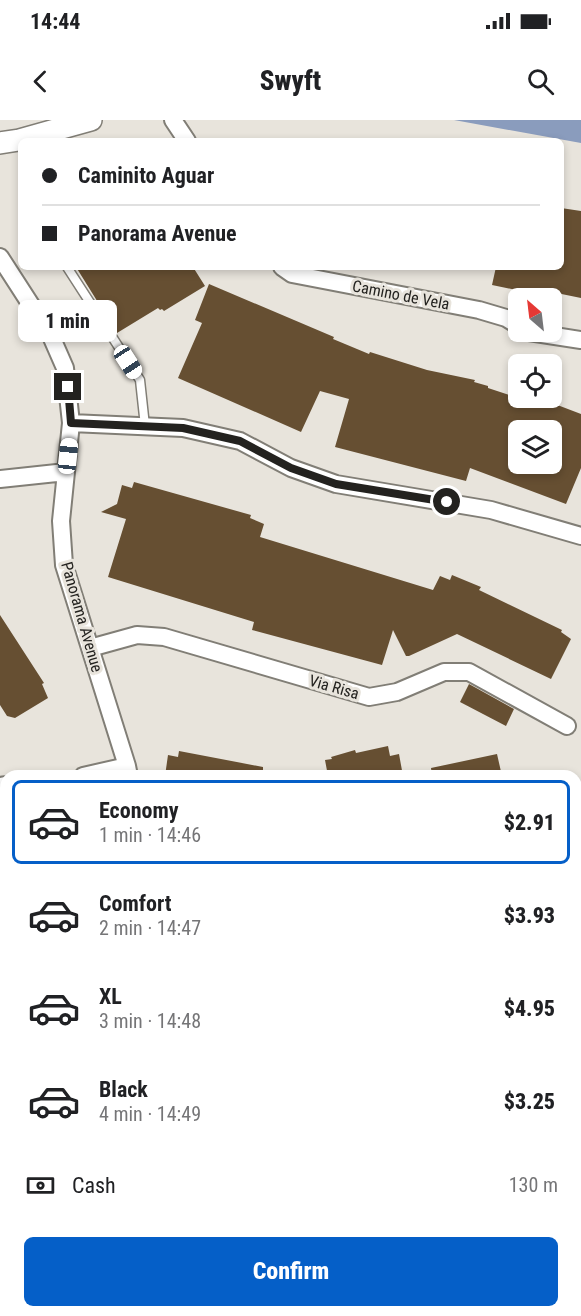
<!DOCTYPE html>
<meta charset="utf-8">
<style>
:root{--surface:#fff;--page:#f2f2f2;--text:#202124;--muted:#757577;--line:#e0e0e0;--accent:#055fc8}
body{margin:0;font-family:"Roboto Condensed",sans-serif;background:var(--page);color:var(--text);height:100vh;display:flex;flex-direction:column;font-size:22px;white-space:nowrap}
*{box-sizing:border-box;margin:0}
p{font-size:20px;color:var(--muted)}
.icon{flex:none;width:33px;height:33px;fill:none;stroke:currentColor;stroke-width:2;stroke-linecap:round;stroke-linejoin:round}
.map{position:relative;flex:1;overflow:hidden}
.drawer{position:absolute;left:0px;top:650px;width:582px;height:548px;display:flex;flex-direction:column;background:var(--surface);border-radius:18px 18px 0 0;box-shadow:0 3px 9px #0003}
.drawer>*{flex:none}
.guide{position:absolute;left:18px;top:18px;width:546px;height:132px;border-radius:9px;box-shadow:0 3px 9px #0003;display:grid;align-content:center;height:132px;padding:0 24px;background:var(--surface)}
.needle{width:39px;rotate:332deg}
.fabs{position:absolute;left:508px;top:168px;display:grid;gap:12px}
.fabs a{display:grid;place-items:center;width:54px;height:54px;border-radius:9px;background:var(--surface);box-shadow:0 3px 9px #0003;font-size:30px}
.end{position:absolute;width:27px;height:27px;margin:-14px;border:8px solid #23221f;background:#fff;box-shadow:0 0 0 3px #fff}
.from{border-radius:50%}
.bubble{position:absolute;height:42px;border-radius:9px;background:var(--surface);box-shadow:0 3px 9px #0003;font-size:20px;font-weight:800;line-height:42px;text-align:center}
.car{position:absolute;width:18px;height:36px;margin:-18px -9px;border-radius:8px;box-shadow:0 0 4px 2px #0007;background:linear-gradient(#fff 24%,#345 0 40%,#fff 0 76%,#345 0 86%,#fff 0)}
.guide b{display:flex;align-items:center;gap:21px;height:57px;font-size:22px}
.guide b+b{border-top:2px solid var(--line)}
.guide i{width:15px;height:15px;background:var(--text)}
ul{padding:10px 0 0;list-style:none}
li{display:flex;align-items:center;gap:18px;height:84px;margin:0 12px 9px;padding:0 12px;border:3px solid transparent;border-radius:9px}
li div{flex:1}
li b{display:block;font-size:22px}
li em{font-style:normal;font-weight:800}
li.active{border-color:var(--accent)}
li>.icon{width:54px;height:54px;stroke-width:1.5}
.pay{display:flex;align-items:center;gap:15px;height:66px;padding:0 24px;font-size:22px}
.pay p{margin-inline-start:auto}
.button{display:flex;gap:12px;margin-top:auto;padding:12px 24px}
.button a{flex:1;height:69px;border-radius:9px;background:var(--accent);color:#fff;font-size:24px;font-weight:800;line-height:69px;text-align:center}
.status{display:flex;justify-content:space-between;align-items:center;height:42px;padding:0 30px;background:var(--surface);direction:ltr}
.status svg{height:16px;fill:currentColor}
header{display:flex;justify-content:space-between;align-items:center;height:78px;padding:0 24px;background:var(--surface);font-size:27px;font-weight:800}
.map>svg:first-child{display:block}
.green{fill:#c0b28c}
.water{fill:#8a9cbd}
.building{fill:#664f32;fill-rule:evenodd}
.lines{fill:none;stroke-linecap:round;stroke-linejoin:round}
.service-casing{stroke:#817e76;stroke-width:11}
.minor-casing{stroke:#817e76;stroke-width:20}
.tertiary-casing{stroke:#817e76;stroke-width:24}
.path{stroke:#9d9a94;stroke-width:4;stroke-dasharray:6 3;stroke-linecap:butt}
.service{stroke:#fff;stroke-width:8}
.minor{stroke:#fff;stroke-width:16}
.tertiary{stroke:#fff;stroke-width:21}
.route{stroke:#23221f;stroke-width:8}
.labels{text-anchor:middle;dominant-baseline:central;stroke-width:6;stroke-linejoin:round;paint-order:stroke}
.street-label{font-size:16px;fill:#23221f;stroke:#e8e4dc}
</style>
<div class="status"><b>14:44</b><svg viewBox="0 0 49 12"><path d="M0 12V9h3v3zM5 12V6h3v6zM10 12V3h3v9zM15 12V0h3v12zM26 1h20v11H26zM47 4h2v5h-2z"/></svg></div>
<header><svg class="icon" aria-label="back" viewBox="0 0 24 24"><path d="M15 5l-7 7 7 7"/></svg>Swyft<svg class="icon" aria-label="search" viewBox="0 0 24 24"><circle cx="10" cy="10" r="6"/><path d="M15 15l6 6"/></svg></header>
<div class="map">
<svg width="581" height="1196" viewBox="0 0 581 1196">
<rect width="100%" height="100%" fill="#e8e4dc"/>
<path class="green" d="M576,848L581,849V1196H9L13,1191H576Z"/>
<path class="water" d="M454,0H581V23Z"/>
<path class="building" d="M561,88L581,91V178L542,170L541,175L492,165L496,147H561Z
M76,147H193L205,166L164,191L162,189L160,190L158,188L117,213Z
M209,164L334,217L333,219L369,234L370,232L427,250L475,260L474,262L488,266V268L518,278H539L581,294V348L566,384L470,348L466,361L335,327L349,279L320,271L301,312L178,258L202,203L195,200ZM519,310H552V344H519Z
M134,362L251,395L250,398L264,404L260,417L433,470L440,456L450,460L452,455L481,467L479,470L562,510L561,512L571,519L551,559L457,514L409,536H406L393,510L382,545L252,510L254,502L108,457L126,399L101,392L117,384L122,365L132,368Z
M0,495L44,563L42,564L48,578L15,598L7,596L0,585Z
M469,564L514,589L506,606L460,582Z
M388,626L390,636L399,634L403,656H328L325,640L332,639L331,637L355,630L356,633Z
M179,631L263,647V656H165L168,635L178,637Z
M497,634L502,656H432L431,648Z"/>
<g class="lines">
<defs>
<path id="service" d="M67,147L140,260L145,306"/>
<path id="minor" d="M173,0L187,21
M0,137L51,216L65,248L71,303L61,401L64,445L127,646L129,656
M282,147L292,154L479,190L506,198L519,206
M529,212L581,220
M71,303L183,308L240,321L291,348L336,364L491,390L581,416
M0,359L66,352
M90,528L137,515L164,517L369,577L397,572L444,552H469L567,606
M83,656L127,646
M0,666L6,665
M0,880L6,882
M0,1082L6,1065"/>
<path id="tertiary" d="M0,23L19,20L91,0"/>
</defs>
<use href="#service" class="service-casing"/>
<use href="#minor" class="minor-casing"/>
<use href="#tertiary" class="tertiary-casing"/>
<path class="path" d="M440,1191L441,1196
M388,1196L401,1191"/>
<use href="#service" class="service"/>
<use href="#minor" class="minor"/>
<use href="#tertiary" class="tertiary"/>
</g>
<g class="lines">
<path class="route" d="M68,267L71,303L183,308L240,321L291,348L336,364L447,382"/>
</g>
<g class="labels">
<g class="street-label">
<text transform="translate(401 175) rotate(11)">Camino de Vela</text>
<text transform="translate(82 497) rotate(74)">Panorama Avenue</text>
<text transform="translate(334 567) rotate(16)">Via Risa</text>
</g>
</g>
</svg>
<div class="fabs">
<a><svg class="needle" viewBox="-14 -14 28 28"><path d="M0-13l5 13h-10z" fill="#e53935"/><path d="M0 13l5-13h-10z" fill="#757577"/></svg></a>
<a><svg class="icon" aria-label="locate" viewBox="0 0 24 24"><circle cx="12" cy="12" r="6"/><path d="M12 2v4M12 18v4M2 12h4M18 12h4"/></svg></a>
<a><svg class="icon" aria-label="layers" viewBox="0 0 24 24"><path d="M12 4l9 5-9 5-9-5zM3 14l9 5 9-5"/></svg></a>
</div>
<i class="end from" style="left:447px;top:382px"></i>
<i class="end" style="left:68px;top:267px"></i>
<div class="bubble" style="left:18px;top:180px;width:99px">1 min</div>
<i class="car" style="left:128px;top:242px;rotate:147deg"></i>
<i class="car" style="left:68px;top:336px;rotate:6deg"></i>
<div class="guide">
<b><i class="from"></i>Caminito Aguar</b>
<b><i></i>Panorama Avenue</b>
</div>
<section class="drawer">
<ul>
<li class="active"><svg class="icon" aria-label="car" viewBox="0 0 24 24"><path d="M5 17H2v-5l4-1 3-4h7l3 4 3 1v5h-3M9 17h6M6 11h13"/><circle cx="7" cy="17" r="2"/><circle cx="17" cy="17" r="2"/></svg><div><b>Economy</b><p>1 min · 14:46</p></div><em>$2.91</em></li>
<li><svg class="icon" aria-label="car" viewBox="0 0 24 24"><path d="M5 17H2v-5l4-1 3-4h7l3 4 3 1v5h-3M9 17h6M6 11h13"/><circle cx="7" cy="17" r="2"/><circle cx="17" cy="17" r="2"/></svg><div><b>Comfort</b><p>2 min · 14:47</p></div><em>$3.93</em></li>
<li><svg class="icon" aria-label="car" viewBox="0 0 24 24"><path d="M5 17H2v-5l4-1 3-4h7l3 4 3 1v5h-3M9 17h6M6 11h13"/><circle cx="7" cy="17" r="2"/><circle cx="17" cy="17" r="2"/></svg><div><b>XL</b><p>3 min · 14:48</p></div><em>$4.95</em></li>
<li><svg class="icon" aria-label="car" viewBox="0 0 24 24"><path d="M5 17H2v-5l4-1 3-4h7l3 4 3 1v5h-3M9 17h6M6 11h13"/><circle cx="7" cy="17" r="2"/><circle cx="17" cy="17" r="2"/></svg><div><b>Black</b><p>4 min · 14:49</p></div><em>$3.25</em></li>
</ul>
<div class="pay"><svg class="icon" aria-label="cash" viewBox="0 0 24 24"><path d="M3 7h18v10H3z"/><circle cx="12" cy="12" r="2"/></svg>Cash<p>130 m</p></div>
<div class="button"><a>Confirm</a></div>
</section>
</div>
